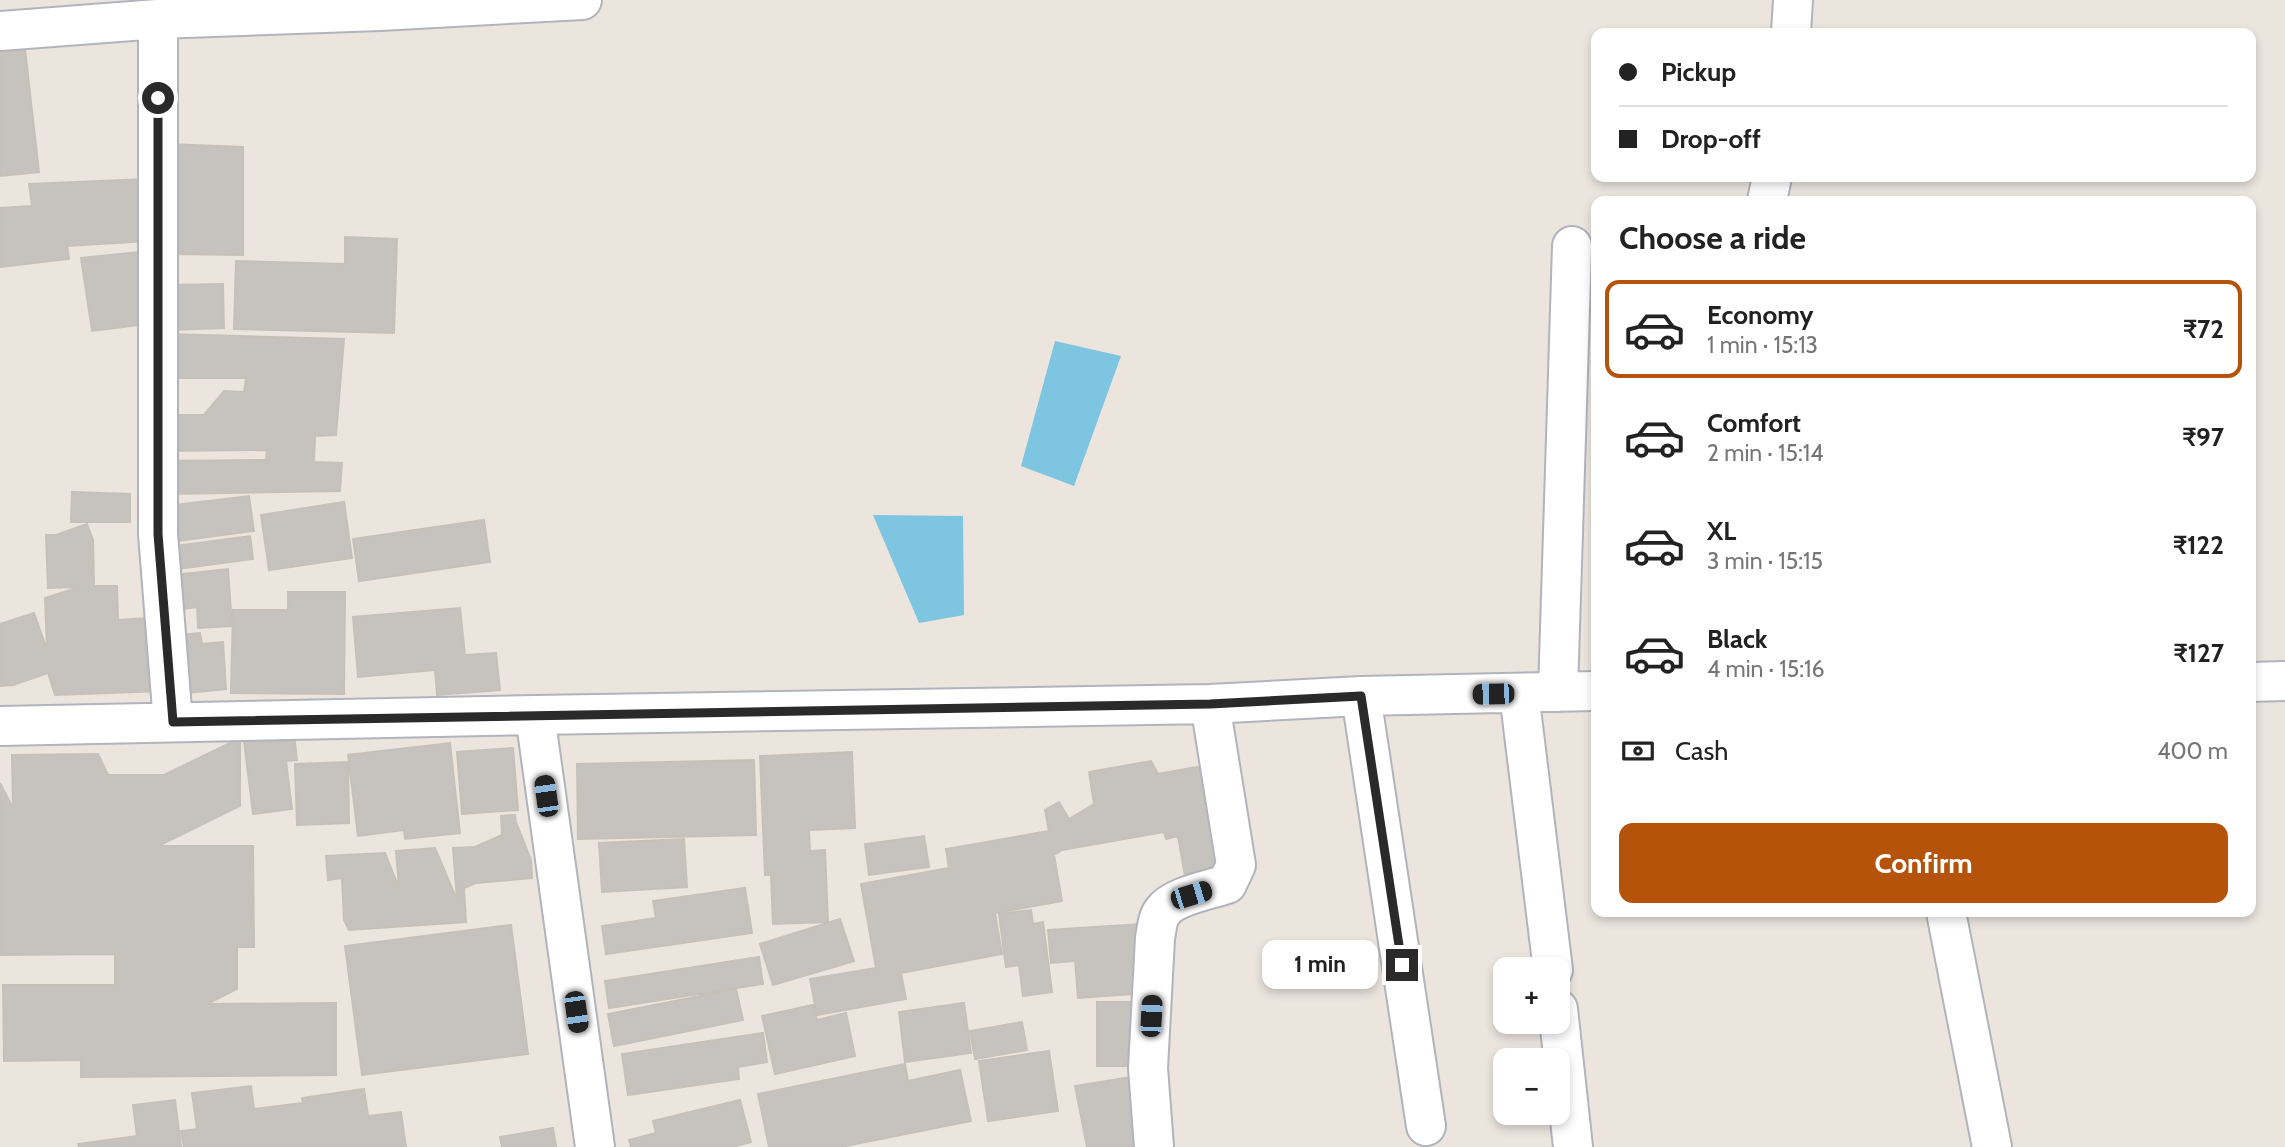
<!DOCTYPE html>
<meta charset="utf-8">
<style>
:root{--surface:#fff;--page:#f2f2f2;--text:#222;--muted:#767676;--line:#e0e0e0;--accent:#b45309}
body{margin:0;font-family:Cabin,sans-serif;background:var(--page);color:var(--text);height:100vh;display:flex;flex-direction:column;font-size:26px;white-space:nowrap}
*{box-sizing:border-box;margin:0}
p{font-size:23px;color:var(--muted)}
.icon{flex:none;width:38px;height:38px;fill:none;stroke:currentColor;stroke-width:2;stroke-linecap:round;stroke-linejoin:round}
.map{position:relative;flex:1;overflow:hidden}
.side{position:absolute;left:1591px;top:196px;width:665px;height:721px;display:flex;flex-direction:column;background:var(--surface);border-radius:14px;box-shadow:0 4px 10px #0003}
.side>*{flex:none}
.guide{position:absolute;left:1591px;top:28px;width:665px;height:154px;border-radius:14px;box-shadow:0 4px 10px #0003;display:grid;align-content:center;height:154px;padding:0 28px;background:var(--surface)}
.controls{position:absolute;left:1493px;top:957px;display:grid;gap:14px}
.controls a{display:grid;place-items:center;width:77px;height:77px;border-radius:14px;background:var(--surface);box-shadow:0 4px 10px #0003;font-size:35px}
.end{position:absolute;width:32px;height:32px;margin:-16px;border:9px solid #2a2a2a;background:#fff;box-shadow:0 0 0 4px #fff}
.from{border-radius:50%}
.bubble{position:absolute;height:49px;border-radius:14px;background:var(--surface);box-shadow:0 4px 10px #0003;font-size:23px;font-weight:700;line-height:49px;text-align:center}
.car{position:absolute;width:21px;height:42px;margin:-21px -10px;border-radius:9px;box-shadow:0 0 5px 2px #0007;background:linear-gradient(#222 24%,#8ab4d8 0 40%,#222 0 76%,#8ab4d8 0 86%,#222 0)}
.guide b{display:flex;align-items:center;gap:24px;height:66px;font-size:26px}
.guide b+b{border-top:2px solid var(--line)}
.guide i{width:18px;height:18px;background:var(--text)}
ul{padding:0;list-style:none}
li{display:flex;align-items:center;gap:21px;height:98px;margin:0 14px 10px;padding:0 14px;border:4px solid transparent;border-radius:14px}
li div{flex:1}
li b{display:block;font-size:26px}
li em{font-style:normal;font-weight:700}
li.on{border-color:var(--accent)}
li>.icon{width:63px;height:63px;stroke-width:1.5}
h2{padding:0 28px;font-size:32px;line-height:84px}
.pay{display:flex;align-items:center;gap:18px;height:77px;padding:0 28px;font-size:26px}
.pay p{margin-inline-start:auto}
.cta{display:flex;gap:14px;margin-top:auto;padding:14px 28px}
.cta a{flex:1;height:80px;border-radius:14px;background:var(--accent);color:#fff;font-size:28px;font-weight:700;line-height:80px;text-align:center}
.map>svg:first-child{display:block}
.water{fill:#7dc5e1}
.building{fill:#c6c2bd;stroke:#c6c1b8;stroke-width:2}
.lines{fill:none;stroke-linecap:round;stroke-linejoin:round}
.minor-casing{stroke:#b1b4bc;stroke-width:42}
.minor{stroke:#fff;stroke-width:38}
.route{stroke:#2a2a2a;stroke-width:9}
</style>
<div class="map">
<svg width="2285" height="1147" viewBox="0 0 2285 1147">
<rect width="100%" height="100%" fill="#ebe5de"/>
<path class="water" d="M1055,341L1121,356L1074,486L1021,466Z
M873,515L963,516L964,615L919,623Z"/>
<path class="building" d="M25,49L39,172L0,176V52Z
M168,144L243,147V255L170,254Z
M146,179L148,241L67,246L69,259L0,267V208L32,206L29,184Z
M345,237L397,239L394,333L234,329L236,261L345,264Z
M139,252L148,324L92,331L81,258Z
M223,284L224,328L172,330L171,285Z
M167,334L344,339L336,435L315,436L314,462L342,463L340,491L168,494L167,461L266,460L267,450L167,451L175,415H204L224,391L244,392L246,378H166Z
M72,492L130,494V522H71Z
M249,496L254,531L171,542L165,506Z
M344,502L352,558L269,570L261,515Z
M484,520L490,562L359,581L353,539Z
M87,524L93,540L94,586H117L118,620L146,618L163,691L55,695L48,673L13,685L0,686V624L34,613L47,650L45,598L80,587L48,588L46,535H56Z
M250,536L253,559L171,570L167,547Z
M228,569L232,626L198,628L197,607L168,611L165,576Z
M288,592H345L344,694L231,693L233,610H288Z
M460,608L465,655L496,653L500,690L437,695L435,670L358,677L353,617Z
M200,633L202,644L223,642L226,689L177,694L172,636Z
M294,734L297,760L286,761L292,809L253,814L244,741Z
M240,738V806L158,846H253L254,947H237V989L207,1004L336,1003V1075L81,1077V1060L4,1061L3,985H115V954L0,955V783L13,808L12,755L98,754L108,775H164Z
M450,743L460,833L405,839L404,830L358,836L348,755Z
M513,748L518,810L462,814L457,752Z
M852,752L855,828L809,830L810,851L825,850L828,922L773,924L771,875H765L760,756Z
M754,760L756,835L578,839L577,764Z
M1151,761L1158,774L1203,766L1222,870L1185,876L1178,836L1166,839L1164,832L1062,850L1054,855L1062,901L995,913L1002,954L901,973L906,999L817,1015L810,979L876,968L861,884L949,868L946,849L1049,831L1045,810L1059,802L1069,819L1094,804L1089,772Z
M348,762L349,823L297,825L295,764Z
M515,815L516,822L531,860L532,878L476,883L464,888L466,922L349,930L344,920L342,878L328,880L326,856L385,853L399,888L396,851L435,848L457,900L453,848L475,847L502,835L501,816Z
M924,836L929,867L869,875L865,844Z
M684,839L687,887L602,892L599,843Z
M745,888L752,933L606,954L602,926L656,918L653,901Z
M1031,910L1033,924L1043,922L1052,992L1023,996L1019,965L1006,967L999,914Z
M840,919L854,961L773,985L760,944Z
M1141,924L1146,993L1078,998L1075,961L1051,963L1048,930Z
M511,925L528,1054L362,1075L345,946Z
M759,957L763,984L609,1008L605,981Z
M736,989L743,1020L614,1046L608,1014Z
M1097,1002H1144V1066H1097Z
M964,1003L971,1053L905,1062L899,1012Z
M813,1005L817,1020L846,1013L855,1056L775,1074L762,1016Z
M1022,1022L1027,1050L975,1059L970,1031Z
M763,1033L767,1062L738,1067L739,1079L628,1095L622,1054Z
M1049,1051L1058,1111L988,1121L979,1061Z
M905,1064L908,1081L960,1070L971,1121L841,1147H769L758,1094Z
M1132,1077L1144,1147H1087L1075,1086Z
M251,1086L254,1109L303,1103L302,1098L364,1089L368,1116L401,1112L406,1147H184L181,1131L197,1129L192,1093Z
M175,1100L181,1147H79L78,1144L137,1136L133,1105Z
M740,1100L751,1142L732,1147H631L629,1140L656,1133L653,1121Z
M553,1128L556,1146L502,1147L500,1137Z"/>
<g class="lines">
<defs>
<path id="minor" d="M158,19V534L173,722
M0,31L158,19L380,11L582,0
M1791,33L1793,0
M1767,201L1772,177
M2250,682L2285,681
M1558,692L1572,246
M1519,693L1553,970
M1361,696L1426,1126
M535,715L595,1147
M0,726L535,715L1210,704L1361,696L1596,691
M1946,912L1992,1147
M1558,1009L1573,1147
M1154,1147L1148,1068L1155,938C1157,929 1157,918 1163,911C1174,896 1209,890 1227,884L1236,865L1210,704"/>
</defs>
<use href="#minor" class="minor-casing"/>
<use href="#minor" class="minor"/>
</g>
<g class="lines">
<path class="route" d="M158,98V534L173,722L1210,704L1361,696L1402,965"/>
</g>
</svg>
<div class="controls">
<a>+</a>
<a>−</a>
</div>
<i class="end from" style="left:158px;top:98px"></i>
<i class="end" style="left:1402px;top:965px"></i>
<div class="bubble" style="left:1262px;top:940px;width:116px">1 min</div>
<i class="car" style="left:1493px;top:694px;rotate:269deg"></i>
<i class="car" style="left:546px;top:796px;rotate:352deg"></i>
<i class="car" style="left:1191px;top:895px;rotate:73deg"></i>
<i class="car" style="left:576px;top:1012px;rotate:172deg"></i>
<i class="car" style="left:1151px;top:1016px;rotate:3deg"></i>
<div class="guide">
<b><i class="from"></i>Pickup</b>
<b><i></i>Drop-off</b>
</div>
<section class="side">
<h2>Choose a ride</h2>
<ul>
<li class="on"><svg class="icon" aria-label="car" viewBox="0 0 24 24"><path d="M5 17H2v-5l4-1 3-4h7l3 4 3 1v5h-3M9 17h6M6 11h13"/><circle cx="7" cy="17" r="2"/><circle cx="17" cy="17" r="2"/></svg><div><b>Economy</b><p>1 min · 15:13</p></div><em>₹72</em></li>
<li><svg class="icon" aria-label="car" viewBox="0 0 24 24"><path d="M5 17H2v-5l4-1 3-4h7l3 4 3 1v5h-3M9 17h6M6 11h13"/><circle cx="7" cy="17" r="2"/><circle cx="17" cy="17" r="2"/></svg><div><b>Comfort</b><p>2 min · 15:14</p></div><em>₹97</em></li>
<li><svg class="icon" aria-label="car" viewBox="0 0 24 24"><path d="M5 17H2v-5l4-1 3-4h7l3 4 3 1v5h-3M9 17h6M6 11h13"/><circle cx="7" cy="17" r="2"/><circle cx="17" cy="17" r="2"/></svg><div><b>XL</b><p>3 min · 15:15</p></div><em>₹122</em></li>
<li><svg class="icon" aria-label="car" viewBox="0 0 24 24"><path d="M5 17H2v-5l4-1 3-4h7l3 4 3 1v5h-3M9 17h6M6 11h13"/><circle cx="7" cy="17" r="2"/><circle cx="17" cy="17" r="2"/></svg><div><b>Black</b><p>4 min · 15:16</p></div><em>₹127</em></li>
</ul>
<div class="pay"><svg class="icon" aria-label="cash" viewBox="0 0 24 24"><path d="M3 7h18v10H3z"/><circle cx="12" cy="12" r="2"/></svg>Cash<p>400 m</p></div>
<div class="cta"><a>Confirm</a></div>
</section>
</div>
